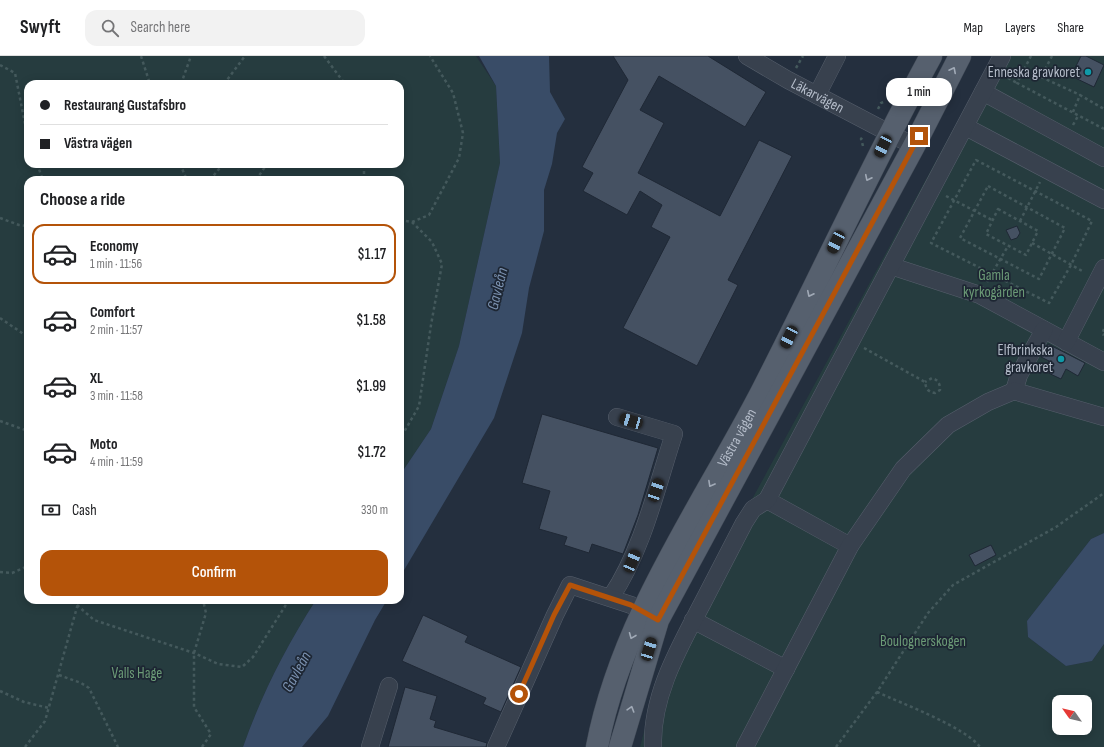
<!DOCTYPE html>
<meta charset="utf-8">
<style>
:root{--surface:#fff;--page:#f2f2f2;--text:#202124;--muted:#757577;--line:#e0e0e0;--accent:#b45309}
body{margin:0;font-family:"Sofia Sans Condensed",sans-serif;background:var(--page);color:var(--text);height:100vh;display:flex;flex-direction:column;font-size:15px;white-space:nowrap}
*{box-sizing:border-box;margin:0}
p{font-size:13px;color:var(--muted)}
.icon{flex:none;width:22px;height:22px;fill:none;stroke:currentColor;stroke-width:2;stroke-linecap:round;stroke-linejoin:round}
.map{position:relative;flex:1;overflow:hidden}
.panel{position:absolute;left:24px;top:120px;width:380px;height:428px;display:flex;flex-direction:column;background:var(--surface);border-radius:12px;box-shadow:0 2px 10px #0003}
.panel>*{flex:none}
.hud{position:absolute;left:24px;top:24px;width:380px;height:88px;border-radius:12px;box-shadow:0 2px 10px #0003;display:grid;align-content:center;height:88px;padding:0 16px;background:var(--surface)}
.needle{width:26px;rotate:304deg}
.tools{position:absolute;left:1052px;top:639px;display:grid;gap:8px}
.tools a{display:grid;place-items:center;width:40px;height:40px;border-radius:8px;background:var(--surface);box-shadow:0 2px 10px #0003;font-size:20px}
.end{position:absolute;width:18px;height:18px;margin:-9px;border:5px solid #b45309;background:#fff;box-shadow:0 0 0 2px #fff}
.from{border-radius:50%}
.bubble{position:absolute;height:28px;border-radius:12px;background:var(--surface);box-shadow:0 2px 10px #0003;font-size:13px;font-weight:600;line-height:28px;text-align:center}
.car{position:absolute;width:12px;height:24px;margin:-12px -6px;border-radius:5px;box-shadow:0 0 3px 1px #0007;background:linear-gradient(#222 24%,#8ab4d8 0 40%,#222 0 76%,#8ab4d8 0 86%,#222 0)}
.hud b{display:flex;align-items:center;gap:14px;height:38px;font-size:15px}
.hud b+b{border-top:1px solid var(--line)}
.hud i{width:10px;height:10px;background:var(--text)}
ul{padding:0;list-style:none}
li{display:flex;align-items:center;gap:12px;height:60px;margin:0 8px 6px;padding:0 8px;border:2px solid transparent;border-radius:12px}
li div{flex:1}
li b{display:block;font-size:15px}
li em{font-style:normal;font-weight:600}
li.on{border-color:var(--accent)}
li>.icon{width:36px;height:36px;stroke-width:1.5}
h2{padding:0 16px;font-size:18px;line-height:48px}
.pay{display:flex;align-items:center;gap:10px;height:44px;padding:0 16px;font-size:15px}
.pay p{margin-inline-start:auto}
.action{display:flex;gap:8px;margin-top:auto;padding:8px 16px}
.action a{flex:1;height:46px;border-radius:12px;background:var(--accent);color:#fff;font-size:16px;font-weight:600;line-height:46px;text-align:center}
header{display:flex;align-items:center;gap:24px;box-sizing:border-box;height:56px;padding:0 20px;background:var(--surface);border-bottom:1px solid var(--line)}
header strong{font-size:19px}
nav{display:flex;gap:22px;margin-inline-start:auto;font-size:14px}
.search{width:280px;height:36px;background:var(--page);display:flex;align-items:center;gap:10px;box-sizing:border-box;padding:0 14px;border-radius:12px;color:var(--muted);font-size:15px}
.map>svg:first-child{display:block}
.green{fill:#263c3f;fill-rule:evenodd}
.water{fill:#394c67}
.building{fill:#455162;stroke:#1f2835}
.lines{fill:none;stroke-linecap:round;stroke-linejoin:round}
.minor-casing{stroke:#565f6c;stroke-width:18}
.major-casing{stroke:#414a57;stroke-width:23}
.path{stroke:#44595c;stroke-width:2.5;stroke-dasharray:3 3;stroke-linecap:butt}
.minor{stroke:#38414e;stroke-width:17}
.major{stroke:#56606e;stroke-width:22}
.oneway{stroke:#a1aab7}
.route{stroke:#b45309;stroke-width:5}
.culture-dot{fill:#0f9aa8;stroke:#1d2633;stroke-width:1.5}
.labels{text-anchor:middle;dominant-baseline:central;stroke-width:3.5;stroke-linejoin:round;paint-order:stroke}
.poi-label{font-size:15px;fill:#b4bcc9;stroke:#1d2633;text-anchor:end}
.street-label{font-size:15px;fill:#b4bcc9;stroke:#1d2633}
.park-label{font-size:15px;fill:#6b9a76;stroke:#1d2633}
.water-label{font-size:16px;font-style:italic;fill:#7c92b1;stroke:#1d2633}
</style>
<header>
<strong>Swyft</strong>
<div class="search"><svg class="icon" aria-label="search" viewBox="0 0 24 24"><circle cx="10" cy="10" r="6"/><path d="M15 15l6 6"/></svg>Search here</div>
<nav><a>Map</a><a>Layers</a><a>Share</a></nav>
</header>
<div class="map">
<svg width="1104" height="691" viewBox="0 0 1104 691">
<rect width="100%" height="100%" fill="#242f3e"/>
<path class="green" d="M0,0H476L496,30L500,107L459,290L431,373L400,419V124H28V544H316C286,590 261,640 243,691H0ZM28,28H400V108H28Z
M993,0H1104V477L1091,483L1027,565L1028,581L1066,610L1092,605L1104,588V691H640L660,616L688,561ZM1059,646H1085V672H1059Z"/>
<path class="water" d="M479,0H549L550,36L565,63L557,77L552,108L544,134V175L529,232L522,277L494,362L400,521V419L431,373L459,290L500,107L496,30Z
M1104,477V588L1092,605L1066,610L1028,581L1027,565L1091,483Z
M316,544H387L375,564L328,660L302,691H243C261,640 286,590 316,544Z"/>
<path class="building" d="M613,0H708L766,36L745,71L659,20L640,54L664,67L638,117L720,160L759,84L792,100L728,224L738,229L697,310L623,272L670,181L651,171L662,149L640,135L627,159L583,135L593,117L582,111L628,24Z
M1081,0H1086L1104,9L1094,31L1071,20Z
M1017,170L1020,177L1017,182L1011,184L1006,174Z
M1048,288L1085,307L1078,320L1066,313L1061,323L1044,315L1049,305L1041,301Z
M542,358L658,392L638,459L623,498L592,488L589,497L564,489L567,481L539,473L550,435L522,427Z
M991,489L996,499L975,510L969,499Z
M423,559L468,580L465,586L521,611L501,656L483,648L486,642L402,605Z
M405,631L437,640L430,663L436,665L434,671L487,687L486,691H388Z"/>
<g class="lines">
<defs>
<g id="minor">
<path id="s1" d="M747,0L788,24L914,90"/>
<path d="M983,36L1104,102"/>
<path d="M817,39L837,0"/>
<path d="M966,71L1104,144"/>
<path d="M891,210L980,239L1104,306"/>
<path d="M1066,286L1104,212"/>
<path d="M1014,335L1019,319L1044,274"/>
<path d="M767,444L850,490"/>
<path d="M611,541C643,493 656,433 674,378L617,361"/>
<path d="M693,564L786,613"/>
<path d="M370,691L389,630"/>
<path d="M496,691L555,559L570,529L631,549L652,561"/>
<path d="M653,691C651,640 679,592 702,548C716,521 730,494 744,467L753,453L767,444L1002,0"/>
<path d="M745,691L850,490L903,413L948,369L988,346L1014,335L1104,361"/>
</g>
<g id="major">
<path id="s2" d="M597,691C622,561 702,451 762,335C819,224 871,110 931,0"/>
<path d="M620,691L658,564L914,90L960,0"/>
</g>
</defs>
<use href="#minor" class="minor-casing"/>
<use href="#major" class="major-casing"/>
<path class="path" d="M141,0L150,28
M324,0L345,28
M1031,0L1017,27L1104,73
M1052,0L1041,21L1080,39
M0,9L15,17L28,83
M796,12L803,0
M1008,22L1017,27
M181,28L191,0
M224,28L245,0
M337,28L343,25
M878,53L881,47L886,45
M1073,56L1080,39L1104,53
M1073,69L1078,60
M863,90L861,83L863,80
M976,104L1092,165L1071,209L1049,247L931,187Z
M37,108L43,124
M180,108L187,124
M258,121L266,124
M210,124L223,108
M256,124L267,108
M364,124V108
M988,130L1065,172L1039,223L960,182Z
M946,140L992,164
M998,153L1038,175L1026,199L986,178Z
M0,162L19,169L28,170
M400,164L412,166L432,186L442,208L431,269L419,350L400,383
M1020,165L1040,126
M412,166L429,159L459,102L463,77L453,37L430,0
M1032,187L1084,216
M987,226L1008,190
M0,262L28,281
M1104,273L1102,278L1104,279
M864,292L925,326C926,333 928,336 935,337L940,334C940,327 938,324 932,322L925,326
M0,365L28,375
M0,516L12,517L28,510
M77,549L94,564L194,597L218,608L242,611L253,601L289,544
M59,619L81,627L89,632L118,691
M0,635L24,646L49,652
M877,636C903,648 965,671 980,691
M25,691L45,665L79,544
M202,691L211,678L194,651V597L206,557L203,544
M836,691L877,636L928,557L953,529L1056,471L1104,437"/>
<use href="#minor" class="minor"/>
<use href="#major" class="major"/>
</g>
<defs><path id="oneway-chevron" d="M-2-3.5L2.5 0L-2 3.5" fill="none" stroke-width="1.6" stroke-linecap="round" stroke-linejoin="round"/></defs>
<g class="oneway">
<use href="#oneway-chevron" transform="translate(953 14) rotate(-63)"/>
<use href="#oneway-chevron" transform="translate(868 122) rotate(116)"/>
<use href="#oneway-chevron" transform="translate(810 238) rotate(116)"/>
<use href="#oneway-chevron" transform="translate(711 428) rotate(119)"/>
<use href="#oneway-chevron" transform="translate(632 580) rotate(112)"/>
<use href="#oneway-chevron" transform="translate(631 653) rotate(-73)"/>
</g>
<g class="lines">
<path class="route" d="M519,638L554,559L570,529L631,549L658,564L919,80"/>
</g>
<g class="culture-dot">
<circle cx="1088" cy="16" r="4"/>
<circle cx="1061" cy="303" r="4"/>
</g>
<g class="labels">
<g class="poi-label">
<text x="1080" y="16">Enneska gravkoret</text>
<text x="1053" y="294">Elfbrinkska<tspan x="1053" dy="17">gravkoret</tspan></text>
</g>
<g class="street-label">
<text stroke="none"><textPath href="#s1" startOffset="81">Läkarvägen</textPath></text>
<text stroke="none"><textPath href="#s2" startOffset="341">Västra vägen</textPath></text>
</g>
<g class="park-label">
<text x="994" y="219">Gamla<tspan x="994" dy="17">kyrkogården</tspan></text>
<text x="923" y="585">Boulognerskogen</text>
<text x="137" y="617">Valls Hage</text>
</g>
<g class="water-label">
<text transform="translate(498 233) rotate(-76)">Gavleån</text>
<text transform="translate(297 616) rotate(-61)">Gavleån</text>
</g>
</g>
</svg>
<div class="tools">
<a><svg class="needle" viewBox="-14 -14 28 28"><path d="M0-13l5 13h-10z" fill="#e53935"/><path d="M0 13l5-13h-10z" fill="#757577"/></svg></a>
</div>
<i class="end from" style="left:519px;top:638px"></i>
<i class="end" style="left:919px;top:80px"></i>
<div class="bubble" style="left:886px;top:22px;width:66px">1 min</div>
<i class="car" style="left:883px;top:90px;rotate:206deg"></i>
<i class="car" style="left:836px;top:186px;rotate:206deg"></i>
<i class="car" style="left:789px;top:281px;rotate:206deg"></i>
<i class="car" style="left:631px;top:365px;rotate:286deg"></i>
<i class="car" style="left:656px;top:434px;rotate:18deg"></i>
<i class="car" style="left:632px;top:505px;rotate:23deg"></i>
<i class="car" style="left:649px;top:593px;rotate:17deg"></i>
<div class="hud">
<b><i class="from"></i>Restaurang Gustafsbro</b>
<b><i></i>Västra vägen</b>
</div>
<section class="panel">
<h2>Choose a ride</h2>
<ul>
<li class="on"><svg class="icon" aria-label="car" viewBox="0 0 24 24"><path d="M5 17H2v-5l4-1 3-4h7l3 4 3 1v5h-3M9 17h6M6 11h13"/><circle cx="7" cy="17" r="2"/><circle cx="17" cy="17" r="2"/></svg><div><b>Economy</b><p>1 min · 11:56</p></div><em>$1.17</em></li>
<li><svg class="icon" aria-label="car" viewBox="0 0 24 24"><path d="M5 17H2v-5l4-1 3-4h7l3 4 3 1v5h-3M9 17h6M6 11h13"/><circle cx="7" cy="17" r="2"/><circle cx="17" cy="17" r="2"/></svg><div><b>Comfort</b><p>2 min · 11:57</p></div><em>$1.58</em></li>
<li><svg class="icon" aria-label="car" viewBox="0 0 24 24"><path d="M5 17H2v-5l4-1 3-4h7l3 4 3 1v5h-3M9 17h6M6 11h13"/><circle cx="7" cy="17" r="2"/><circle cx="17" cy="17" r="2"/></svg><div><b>XL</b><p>3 min · 11:58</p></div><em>$1.99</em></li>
<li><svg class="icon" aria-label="car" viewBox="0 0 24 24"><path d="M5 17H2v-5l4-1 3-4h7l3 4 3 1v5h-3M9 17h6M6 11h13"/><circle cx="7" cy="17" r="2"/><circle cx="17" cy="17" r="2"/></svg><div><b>Moto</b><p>4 min · 11:59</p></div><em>$1.72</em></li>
</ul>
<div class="pay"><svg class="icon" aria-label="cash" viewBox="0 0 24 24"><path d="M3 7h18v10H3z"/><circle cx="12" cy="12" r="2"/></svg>Cash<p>330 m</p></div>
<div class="action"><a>Confirm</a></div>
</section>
</div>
